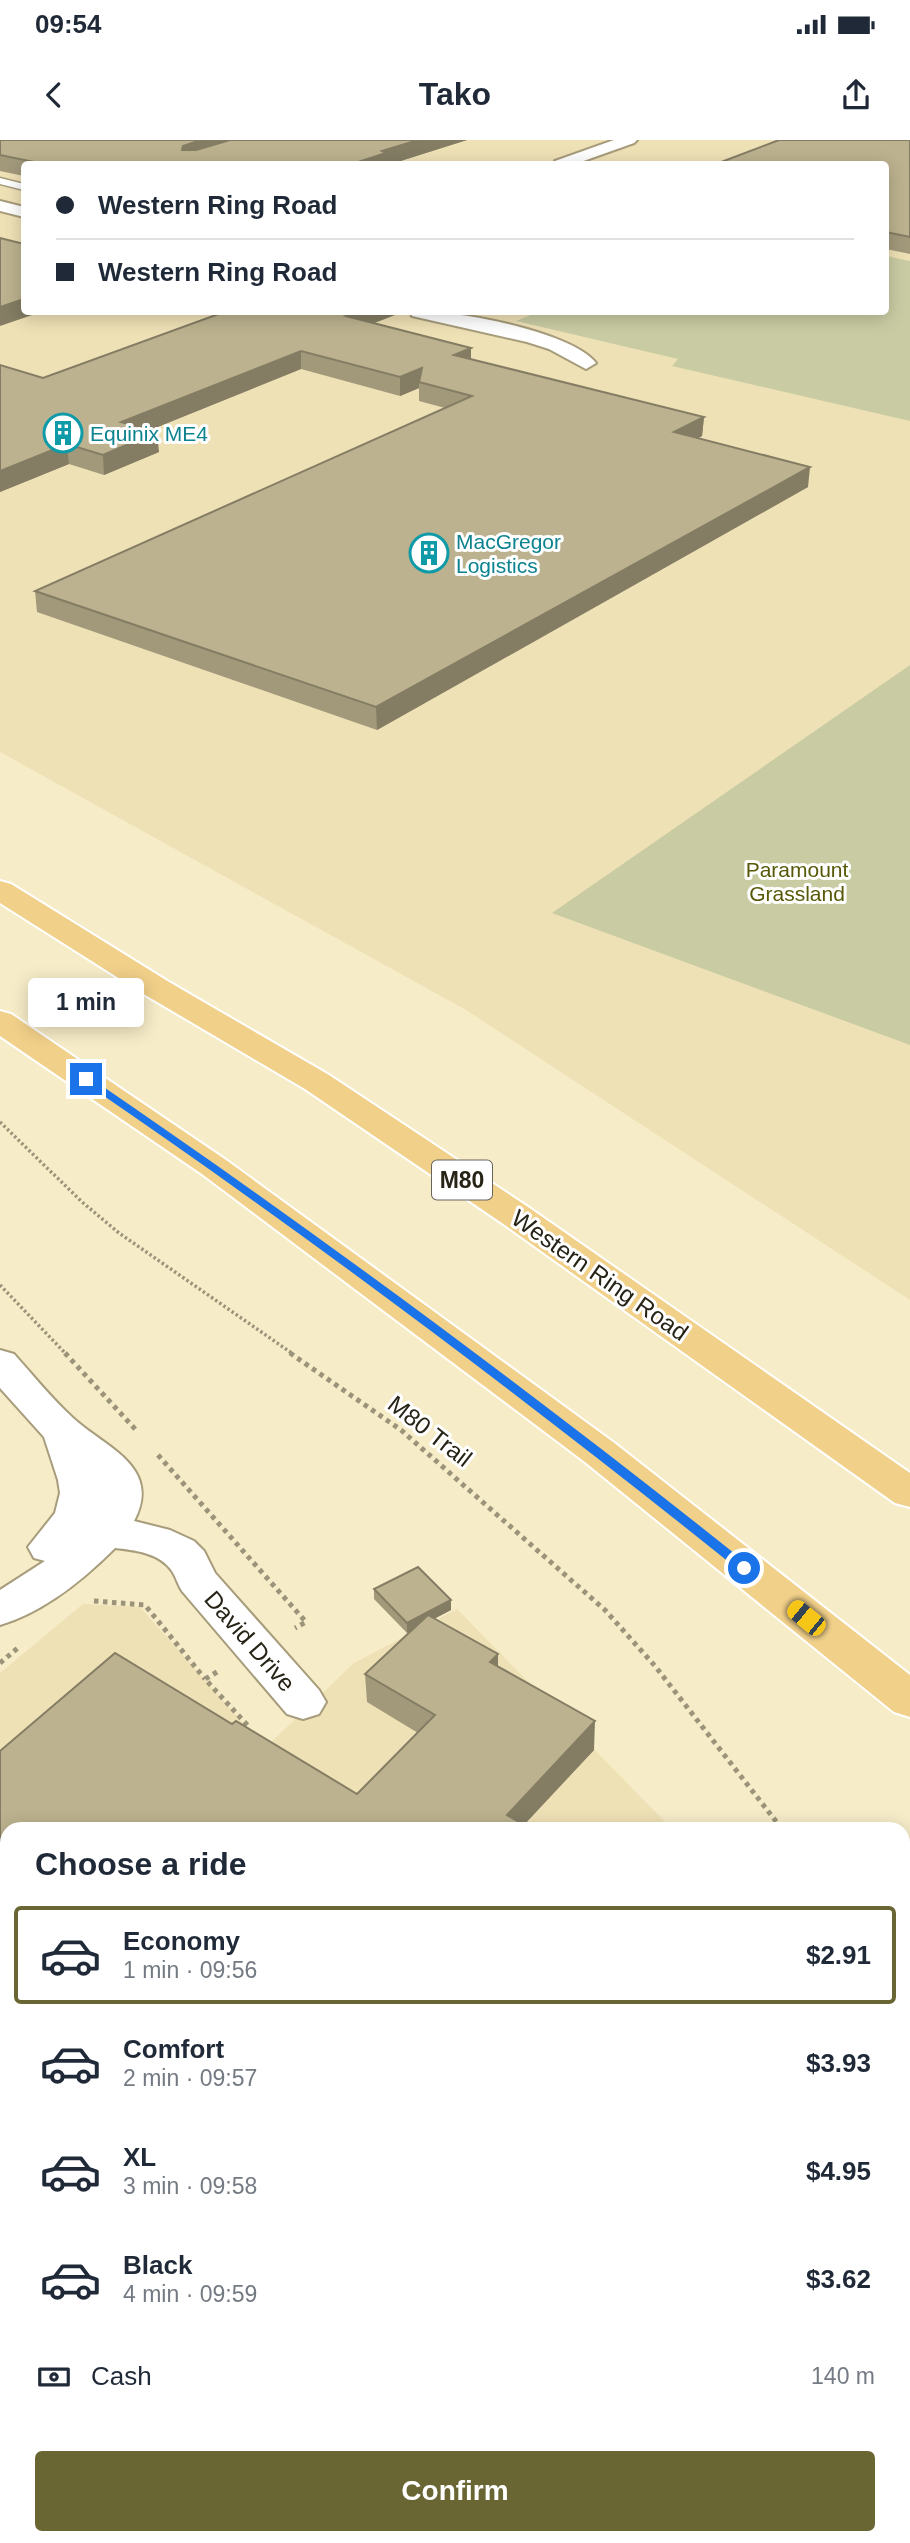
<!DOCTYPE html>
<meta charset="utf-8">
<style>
:root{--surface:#fff;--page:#f6f6f7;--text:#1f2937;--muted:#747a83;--line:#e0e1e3;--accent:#6a6633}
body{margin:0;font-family:Arial,sans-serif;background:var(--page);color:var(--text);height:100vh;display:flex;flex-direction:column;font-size:26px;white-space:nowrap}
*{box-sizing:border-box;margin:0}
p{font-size:23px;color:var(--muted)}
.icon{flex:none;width:38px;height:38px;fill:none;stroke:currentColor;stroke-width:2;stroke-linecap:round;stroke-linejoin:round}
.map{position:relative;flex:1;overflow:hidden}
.panel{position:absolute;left:0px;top:1682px;width:910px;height:723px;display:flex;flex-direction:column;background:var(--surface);border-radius:21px 21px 0 0;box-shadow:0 4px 18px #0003}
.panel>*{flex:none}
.guide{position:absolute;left:21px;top:21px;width:868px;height:154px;border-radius:7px;box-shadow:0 4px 18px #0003;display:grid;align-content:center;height:154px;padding:0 35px;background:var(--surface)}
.end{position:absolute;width:32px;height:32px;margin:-16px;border:9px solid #1a73e8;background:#fff;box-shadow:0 0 0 4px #fff}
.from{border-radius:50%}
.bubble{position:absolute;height:49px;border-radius:7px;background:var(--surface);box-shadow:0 4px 18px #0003;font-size:23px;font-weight:800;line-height:49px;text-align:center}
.car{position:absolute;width:21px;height:42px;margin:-21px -10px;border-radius:9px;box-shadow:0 0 5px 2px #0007;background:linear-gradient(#f5c518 24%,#345 0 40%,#f5c518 0 76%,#345 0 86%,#f5c518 0)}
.guide b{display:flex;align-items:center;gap:24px;height:66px;font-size:26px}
.guide b+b{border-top:2px solid var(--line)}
.guide i{width:18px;height:18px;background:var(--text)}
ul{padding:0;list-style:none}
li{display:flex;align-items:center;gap:21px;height:98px;margin:0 14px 10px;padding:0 21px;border:4px solid transparent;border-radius:7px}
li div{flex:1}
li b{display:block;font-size:26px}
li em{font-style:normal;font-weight:800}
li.selected{border-color:var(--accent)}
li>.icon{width:63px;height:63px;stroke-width:1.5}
h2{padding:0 35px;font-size:32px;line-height:84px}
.pay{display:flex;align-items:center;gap:18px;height:77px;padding:0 35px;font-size:26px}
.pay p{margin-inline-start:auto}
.action{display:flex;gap:14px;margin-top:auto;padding:14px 35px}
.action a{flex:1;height:80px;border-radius:7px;background:var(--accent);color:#fff;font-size:28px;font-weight:800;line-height:80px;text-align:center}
.status{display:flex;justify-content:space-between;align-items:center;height:49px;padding:0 35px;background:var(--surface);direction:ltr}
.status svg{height:19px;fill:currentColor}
header{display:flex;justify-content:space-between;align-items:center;height:91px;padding:0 35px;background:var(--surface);font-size:32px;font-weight:800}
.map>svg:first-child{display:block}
.built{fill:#efe1b6;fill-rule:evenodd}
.green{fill:#c9cca3}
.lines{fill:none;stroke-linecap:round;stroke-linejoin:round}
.lane-casing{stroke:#a79c7b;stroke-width:3}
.street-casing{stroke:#a79c7b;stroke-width:4}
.highway-casing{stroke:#fff;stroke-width:4}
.path-far2{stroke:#9b947a;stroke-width:3.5;stroke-dasharray:2.5 2.5;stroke-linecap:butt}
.path-far1{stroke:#9b947a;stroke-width:5;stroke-dasharray:4.5 4.5;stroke-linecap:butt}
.path{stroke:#9b947a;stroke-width:6;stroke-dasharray:5 5;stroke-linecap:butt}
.lane{fill:#fff;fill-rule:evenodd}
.street{fill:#fff;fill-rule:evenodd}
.highway{fill:#f1d08a;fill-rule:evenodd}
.wall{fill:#a2997b}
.shaded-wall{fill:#847d64}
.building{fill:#bcb28f;stroke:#847d64;stroke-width:2}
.route{fill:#1a73e8}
.labels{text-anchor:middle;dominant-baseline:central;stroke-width:6;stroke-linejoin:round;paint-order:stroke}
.far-culture-label{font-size:21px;fill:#0d838f;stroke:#fff;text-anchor:start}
.far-park-label{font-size:21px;fill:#575908;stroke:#fff}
.shield{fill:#fff;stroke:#68655c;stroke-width:2}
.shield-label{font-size:23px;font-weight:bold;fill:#272316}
.street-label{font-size:24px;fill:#272316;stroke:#fff}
</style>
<div class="status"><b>09:54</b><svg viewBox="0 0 49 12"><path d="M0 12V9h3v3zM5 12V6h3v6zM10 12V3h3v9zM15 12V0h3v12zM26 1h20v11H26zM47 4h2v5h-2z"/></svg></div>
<header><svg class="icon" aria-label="back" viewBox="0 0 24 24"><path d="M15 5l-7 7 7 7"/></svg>Tako<svg class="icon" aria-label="share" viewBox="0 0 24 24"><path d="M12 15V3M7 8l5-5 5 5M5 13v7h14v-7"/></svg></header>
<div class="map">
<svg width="910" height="2403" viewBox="0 0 910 2403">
<rect width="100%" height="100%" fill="#f7ecc8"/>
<path class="built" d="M0,0H910V1160L466,870L0,612ZM24,24H886V172H24Z
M83,1464L140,1467L265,1608L354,1523L457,1469L672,1689H7V2398H903V1925L910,1932V2403H0V1533Z"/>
<path class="green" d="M886,116L910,121V281L672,226L678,219L516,181L538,172H886Z
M910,525V905L552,773Z
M903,1956L910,1964V2069L903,2074Z"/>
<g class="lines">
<defs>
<path id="lane" d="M0,38L24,44V50L0,44Z
M910,2175V2207L903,2210V2178Z
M910,2295V2329L903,2332V2298Z
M625,2398H661L659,2403H623Z
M775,2398H814L812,2403H773Z"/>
<path id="street" d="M614,0H637L634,3L575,24H553L555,21Z
M0,61L24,67V77L0,71Z
M410,172C448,168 572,191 596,223L586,229L549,209L527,202L412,176Z
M0,1210L14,1214C33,1235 51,1258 73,1278C104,1307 163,1326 134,1381L170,1390L194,1401L204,1411L215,1433L319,1550L326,1562L319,1574L303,1579L287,1574L182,1451C178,1445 176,1437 172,1431C160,1413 134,1410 115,1408C83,1440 44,1472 0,1485V1450L45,1421L34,1418L28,1407L55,1373L60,1353L58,1340L44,1297L0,1248Z"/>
<path id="highway" d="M0,741L11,744L169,842L329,935L528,1067L910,1333V1367L895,1363L502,1083L305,949L147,856L0,763Z
M0,871L11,874L226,1020L613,1302L910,1535V1577L894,1572L585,1322L202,1034L0,896Z"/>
</defs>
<use href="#lane" class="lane-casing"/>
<use href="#street" class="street-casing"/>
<use href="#highway" class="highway-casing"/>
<path class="path-far2" d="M0,982L82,1062L119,1093L293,1214
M0,1145L66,1214"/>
<path class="path-far1" d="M65,1213L136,1290
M290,1213L401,1290L605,1470L655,1526L782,1689
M158,1315L306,1482L295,1488
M94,1461L145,1465L205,1539
M0,1523L19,1507
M217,1532L205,1539L250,1588"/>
<path class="path" d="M903,1823L910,1830"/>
<use href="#lane" class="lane"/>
<use href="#street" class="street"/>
<use href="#highway" class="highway"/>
</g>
<path class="wall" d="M0,0H467L391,24H24V36L0,31Z
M910,0V114L886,109V24Z
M374,183L471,208V219L704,277L702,296L698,298L808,347L377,590L37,472L35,451L445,268L419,261V248L400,256L301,229L150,290L159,312L104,335L69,324L0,352V225L43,238Z
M374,1449L451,1460V1470L434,1479L498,1527L594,1610L524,1685L7,1689V1980L0,1975V1611L232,1584L357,1654L418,1593L367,1562L365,1534L411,1491L407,1493L374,1459Z"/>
<path class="shaded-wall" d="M201,0H250L184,22L182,10L183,6Z
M418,0H467L391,24H352L382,11Z
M24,159V172H41L0,186V167Z
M357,172H403L346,194V176Z
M471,208V226L454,215Z
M301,211V229L123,301L121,282Z
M422,228L419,242V248L400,256V237Z
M704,277L702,296L673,312L674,292Z
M157,292L159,312L104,335L103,315Z
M67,304L69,324L0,352V331Z
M810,327L808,347L377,590L376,567Z
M451,1460V1470L407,1493V1483Z
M498,1514V1542L490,1522Z
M595,1581L594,1610L520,1689L507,1675Z
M7,1947V1980L1,1953Z"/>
<path class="building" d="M0,0H201L183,6L182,10H196L230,0H418L382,11L386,13L352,24H44L0,15Z
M779,0H910V97L886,92V24H716Z
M0,98L24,104V159L0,167Z
M224,172H357L346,176L471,208L454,215L704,277L674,292L810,327L376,567L35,451L472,256L419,242L422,228L400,237L301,211L121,282L157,292L103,315L67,304L0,331V225L43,238Z
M418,1427L451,1460L407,1483L374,1449Z
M428,1475L498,1514L490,1522L595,1581L507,1675L531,1689H7V1947L1,1953L0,1952V1611L115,1513L232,1584L236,1581L357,1654L435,1575L365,1534Z
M0,2250L7,2256V2398H176L183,2403H0Z"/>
<path class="route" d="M82,937H89C315,1091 535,1254 749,1425V1431H740C527,1260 308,1095 82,941Z"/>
<defs>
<symbol id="building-ring" viewBox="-11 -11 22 22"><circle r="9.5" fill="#fff" stroke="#0f9aa8" stroke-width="1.5"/><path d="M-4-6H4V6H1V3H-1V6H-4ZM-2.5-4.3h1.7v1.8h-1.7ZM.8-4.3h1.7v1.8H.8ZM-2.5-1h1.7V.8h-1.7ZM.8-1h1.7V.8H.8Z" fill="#0f9aa8"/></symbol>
</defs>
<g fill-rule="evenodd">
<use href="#building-ring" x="41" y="271" width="44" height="44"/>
<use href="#building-ring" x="407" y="391" width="44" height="44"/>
</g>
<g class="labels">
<g class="far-culture-label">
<text x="90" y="293">Equinix ME4</text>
<text x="456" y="401">MacGregor<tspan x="456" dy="24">Logistics</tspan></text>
</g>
<g class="far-park-label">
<text x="797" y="729">Paramount<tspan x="797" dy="24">Grassland</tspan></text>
</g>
<rect class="shield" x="432" y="1020.5" width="60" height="39" rx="5"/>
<g class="shield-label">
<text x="462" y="1040">M80</text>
</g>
<g class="street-label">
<text transform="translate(600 1135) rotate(35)">Western Ring Road</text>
<text transform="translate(430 1291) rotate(38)">M80 Trail</text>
<text transform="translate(250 1501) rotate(49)">David Drive</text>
</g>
</g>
</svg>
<i class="end from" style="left:744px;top:1428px"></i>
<i class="end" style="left:86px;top:939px"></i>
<div class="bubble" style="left:28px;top:838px;width:116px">1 min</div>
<i class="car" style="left:806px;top:1478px;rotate:309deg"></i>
<div class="guide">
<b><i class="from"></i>Western Ring Road</b>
<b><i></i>Western Ring Road</b>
</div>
<section class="panel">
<h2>Choose a ride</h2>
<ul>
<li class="selected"><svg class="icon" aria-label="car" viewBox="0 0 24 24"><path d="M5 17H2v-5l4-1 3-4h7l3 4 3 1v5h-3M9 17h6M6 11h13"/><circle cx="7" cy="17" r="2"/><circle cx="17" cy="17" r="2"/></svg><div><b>Economy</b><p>1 min · 09:56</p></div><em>$2.91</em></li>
<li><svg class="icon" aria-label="car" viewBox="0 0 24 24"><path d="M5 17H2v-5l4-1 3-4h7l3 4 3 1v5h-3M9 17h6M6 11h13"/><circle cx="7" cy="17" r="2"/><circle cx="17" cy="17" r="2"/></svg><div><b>Comfort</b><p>2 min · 09:57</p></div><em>$3.93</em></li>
<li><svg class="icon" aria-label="car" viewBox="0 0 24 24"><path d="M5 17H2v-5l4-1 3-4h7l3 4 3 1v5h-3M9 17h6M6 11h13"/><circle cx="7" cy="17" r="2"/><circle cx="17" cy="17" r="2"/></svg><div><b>XL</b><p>3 min · 09:58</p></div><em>$4.95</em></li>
<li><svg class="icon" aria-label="car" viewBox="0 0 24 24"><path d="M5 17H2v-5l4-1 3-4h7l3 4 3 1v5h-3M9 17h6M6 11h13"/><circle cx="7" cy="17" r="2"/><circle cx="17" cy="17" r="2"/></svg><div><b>Black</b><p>4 min · 09:59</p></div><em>$3.62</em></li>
</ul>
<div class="pay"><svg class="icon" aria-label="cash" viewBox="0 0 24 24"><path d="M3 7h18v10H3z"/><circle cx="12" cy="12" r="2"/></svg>Cash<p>140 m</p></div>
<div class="action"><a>Confirm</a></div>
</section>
</div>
